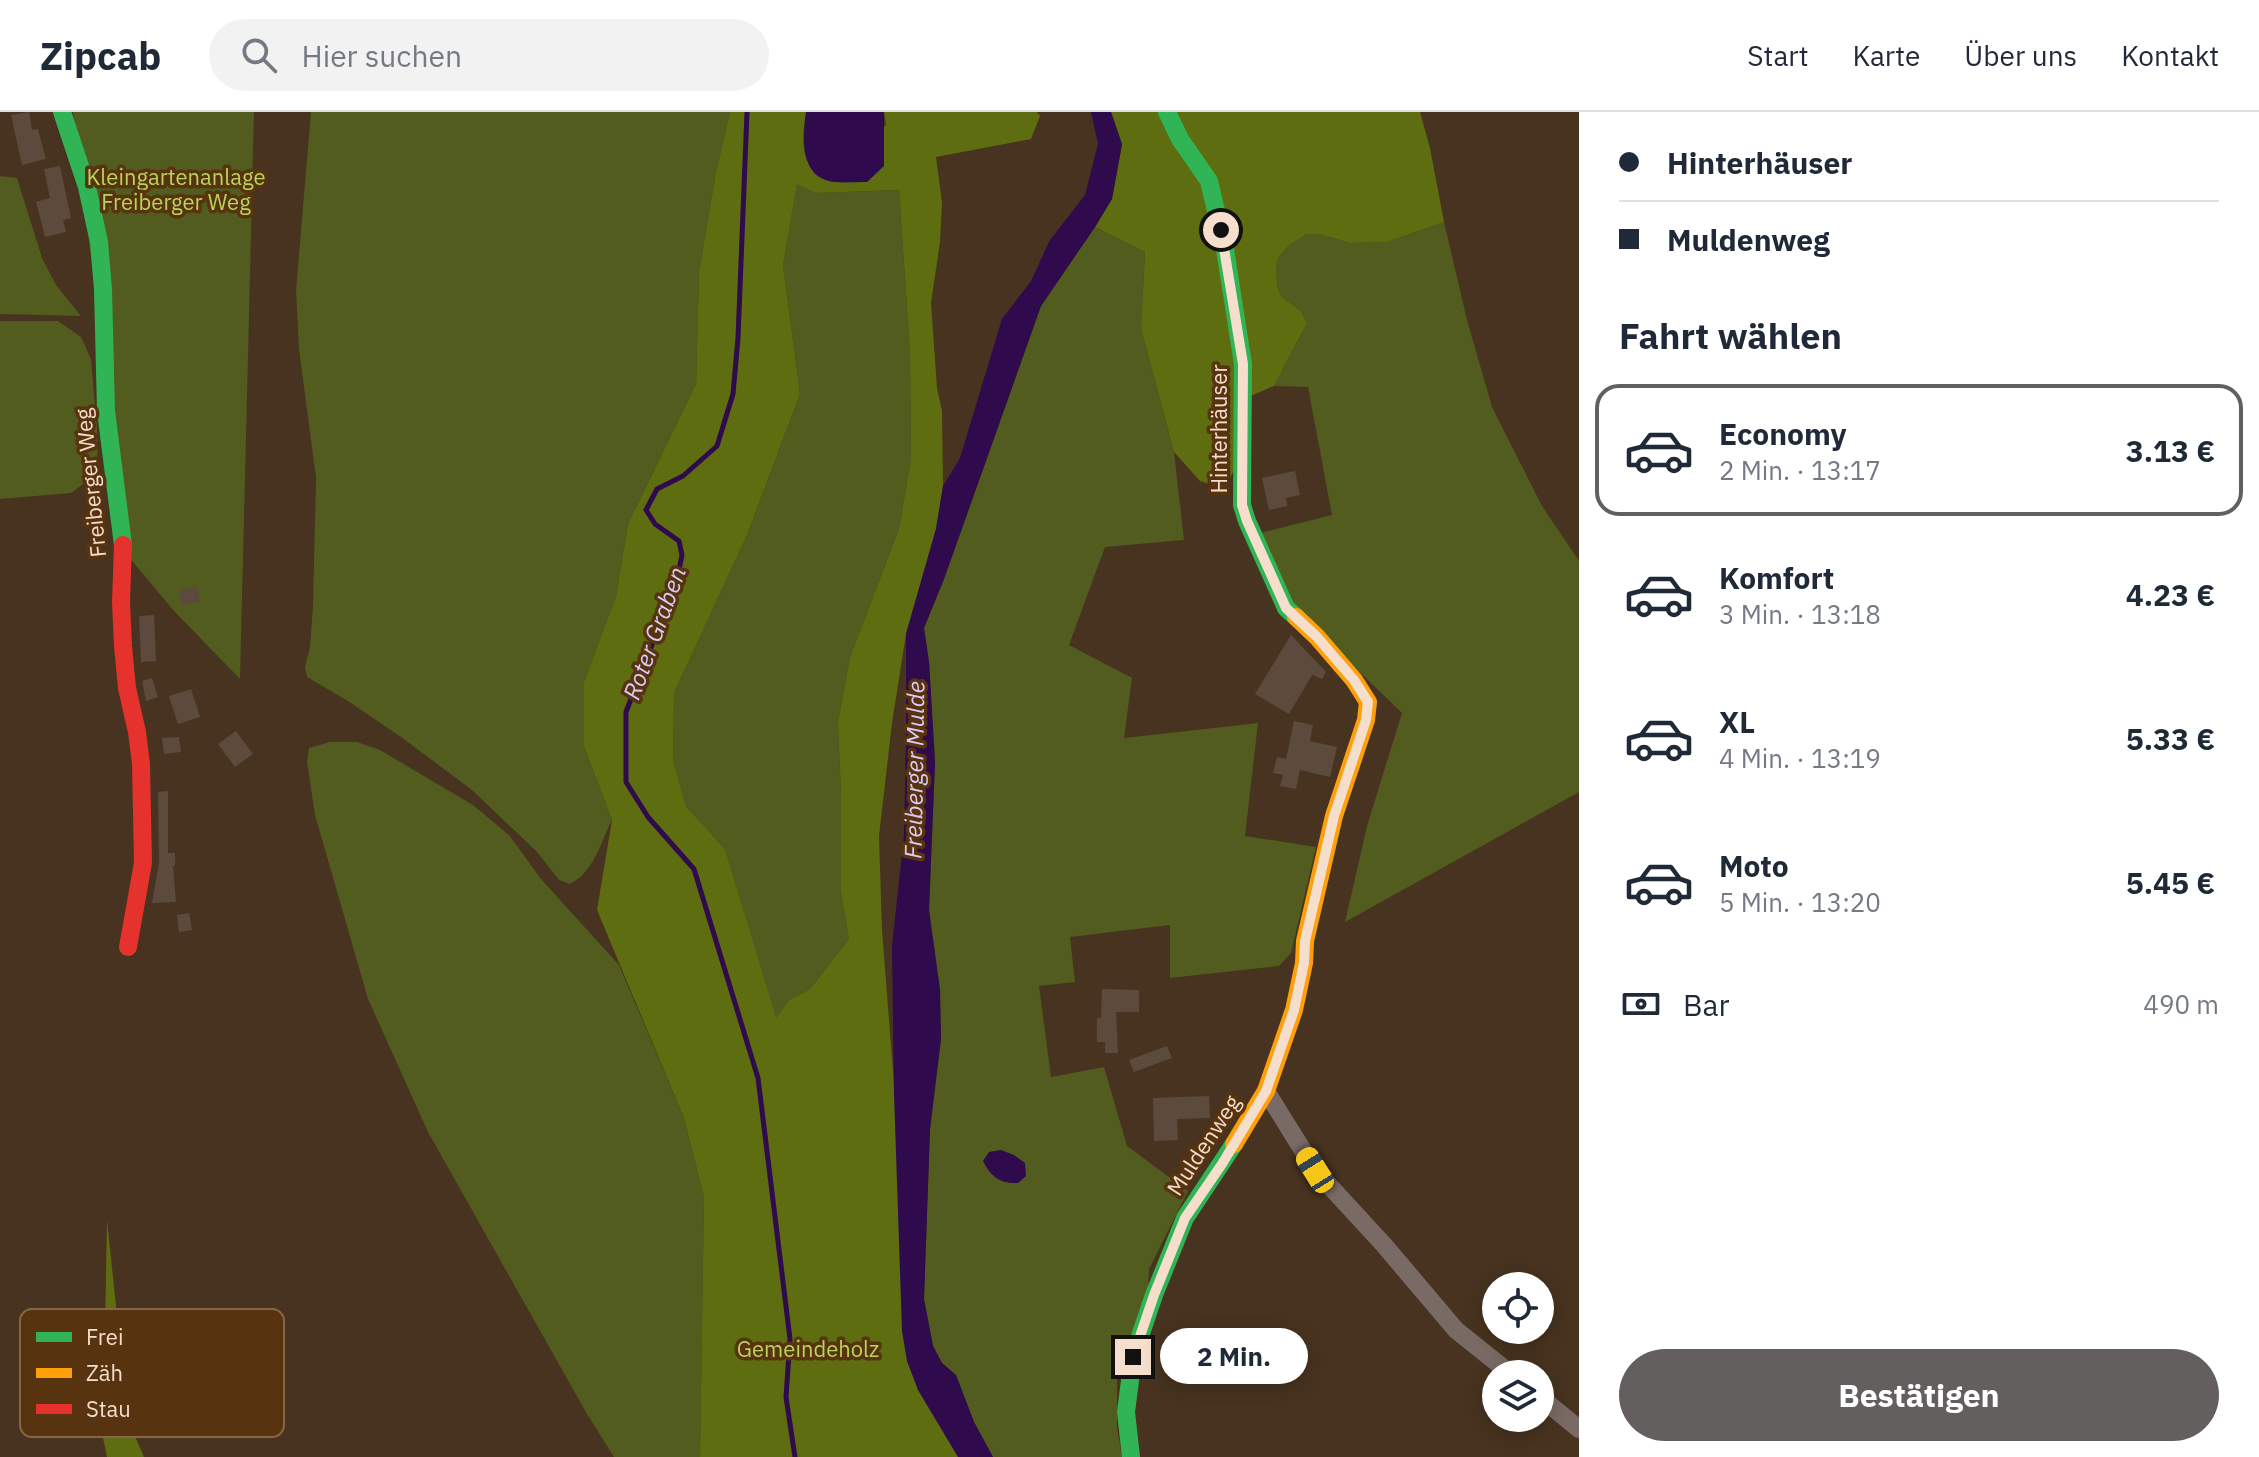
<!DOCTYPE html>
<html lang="de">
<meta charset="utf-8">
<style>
:root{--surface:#fff;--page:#f2f2f3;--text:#1f2937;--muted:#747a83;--line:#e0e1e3;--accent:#645f5f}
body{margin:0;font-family:"IBM Plex Sans",sans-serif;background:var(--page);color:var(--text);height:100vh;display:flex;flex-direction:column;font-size:30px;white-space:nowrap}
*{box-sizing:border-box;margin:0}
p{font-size:26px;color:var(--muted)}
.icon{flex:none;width:44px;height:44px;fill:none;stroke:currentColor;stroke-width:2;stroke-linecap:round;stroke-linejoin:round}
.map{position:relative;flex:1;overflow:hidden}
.sheet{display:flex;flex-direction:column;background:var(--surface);width:680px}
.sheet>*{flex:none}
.top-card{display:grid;align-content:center;height:176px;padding:0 40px;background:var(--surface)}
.fabs{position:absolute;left:1482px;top:1160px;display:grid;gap:16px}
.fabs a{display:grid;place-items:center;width:72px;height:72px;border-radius:50%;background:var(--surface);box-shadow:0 4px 20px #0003;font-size:40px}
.end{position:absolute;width:36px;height:36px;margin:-18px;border:10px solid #f6decc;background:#111;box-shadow:0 0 0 4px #111}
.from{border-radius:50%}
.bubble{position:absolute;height:56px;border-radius:28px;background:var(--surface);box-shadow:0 4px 20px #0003;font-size:26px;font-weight:800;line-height:56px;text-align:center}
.car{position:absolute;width:24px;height:48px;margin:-24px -12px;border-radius:10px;box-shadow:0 0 6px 2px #0007;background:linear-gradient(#f5c518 24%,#345 0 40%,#f5c518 0 76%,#345 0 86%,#f5c518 0)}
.top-card b{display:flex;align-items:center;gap:28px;height:76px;font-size:30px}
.top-card b+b{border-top:2px solid var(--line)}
.top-card i{width:20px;height:20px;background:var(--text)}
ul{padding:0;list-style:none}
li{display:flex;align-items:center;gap:24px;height:132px;margin:0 16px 12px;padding:0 24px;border:4px solid transparent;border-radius:24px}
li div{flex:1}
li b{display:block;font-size:30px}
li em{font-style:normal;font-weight:800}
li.on{border-color:var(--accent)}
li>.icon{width:72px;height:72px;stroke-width:1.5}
h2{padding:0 40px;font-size:36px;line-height:96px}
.pay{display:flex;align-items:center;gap:20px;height:88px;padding:0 40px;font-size:30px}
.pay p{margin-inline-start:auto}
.cta{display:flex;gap:16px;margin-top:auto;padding:16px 40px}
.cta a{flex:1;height:92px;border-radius:48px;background:var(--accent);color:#fff;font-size:32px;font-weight:800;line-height:92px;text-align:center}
header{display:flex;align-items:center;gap:48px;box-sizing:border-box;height:112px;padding:0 40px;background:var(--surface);border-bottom:2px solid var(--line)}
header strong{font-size:38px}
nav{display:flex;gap:44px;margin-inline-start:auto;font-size:28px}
.search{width:560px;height:72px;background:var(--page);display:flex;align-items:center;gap:20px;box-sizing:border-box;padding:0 28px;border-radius:44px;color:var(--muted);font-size:30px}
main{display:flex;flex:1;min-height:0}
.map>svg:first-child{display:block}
.green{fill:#515c1e}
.forest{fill:#5e6d10;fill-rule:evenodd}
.water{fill:#2f0a4c}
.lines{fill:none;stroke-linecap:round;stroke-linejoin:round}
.stream{stroke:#2f0a4c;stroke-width:5}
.building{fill:#5c4b3c}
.street{stroke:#7a6a65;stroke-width:18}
.fast{stroke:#30b455;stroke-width:18}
.slow{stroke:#ff9f0a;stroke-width:18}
.jam{stroke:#e5322d;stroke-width:18}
.route{stroke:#f6decc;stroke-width:10}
.labels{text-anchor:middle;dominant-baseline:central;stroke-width:7;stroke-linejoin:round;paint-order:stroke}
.park-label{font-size:22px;fill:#b8d45a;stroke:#57330f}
.street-label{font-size:22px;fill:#f6decc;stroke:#57330f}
.water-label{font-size:24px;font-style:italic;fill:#dacbf6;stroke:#57330f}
.key{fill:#57330f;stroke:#876648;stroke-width:2}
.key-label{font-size:22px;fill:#f6decc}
</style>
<header>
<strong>Zipcab</strong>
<div class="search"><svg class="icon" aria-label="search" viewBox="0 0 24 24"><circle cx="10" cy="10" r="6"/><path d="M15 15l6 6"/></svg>Hier suchen</div>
<nav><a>Start</a><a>Karte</a><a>Über uns</a><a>Kontakt</a></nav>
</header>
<main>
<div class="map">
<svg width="1579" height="1345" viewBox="0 0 1579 1345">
<rect width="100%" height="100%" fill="#47331f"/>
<path class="green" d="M73,0H254L240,567L174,499L128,444Z
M311,0H730L716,60L699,160L696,272L628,412L616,484L584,570V634L612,708C601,730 594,760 570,772L559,768L537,740L472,678L401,625L348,589L307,565L305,555L310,535L313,494L316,366L299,237L296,178Z
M0,64L17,66L42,146L56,173L81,204L0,202Z
M797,71L816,81L899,78L910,241L911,347L899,417L850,545L838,610L841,683V781L849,827L810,877L789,888L775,907L725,737L686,696L673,650L674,581L747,423L800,282L783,153Z
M1444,110L1467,208L1492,295L1542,394L1579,449V680L1345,810L1367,714L1402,601L1295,498L1260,421L1332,403L1308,275L1274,274L1307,211L1301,199L1282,185L1278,177L1276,161L1277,148L1288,134L1307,122H1319L1350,131L1387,130Z
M1095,115L1145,140L1141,216L1174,340L1184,428L1105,435L1069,533L1132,566L1124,626L1258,611L1245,724L1316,735L1291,841L1279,854L1170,866V813L1070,825L1075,870L1039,874L1051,965L1104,955L1127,1034L1188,1079L1149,1157L1148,1179L1117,1260V1315L1122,1345H993L974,1310L956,1263L942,1251L933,1234L924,1187L930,1017L941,927L940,878L929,798L935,650L929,550L924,516L944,467L1041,194Z
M0,209H58L81,225L91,247L97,316L98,361L71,381L0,387Z
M330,630H357L380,638L473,693L509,723L541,767L619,853L684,1006L704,1085L700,1345H614L587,1302L428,1020L368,887L315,703L307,650L309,636Z"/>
<path class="forest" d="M730,0H806C802,27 799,50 824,67L886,13L884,0H1037L1040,4L1031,27L936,45L942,90L940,130L931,191L937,276L942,299L943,374L936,417L906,522L892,611L879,724L882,818L918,1278L962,1345H700L704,1085L684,1006L597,798L612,708L584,634V570L616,484L628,412L696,272L699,160L716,60ZM797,72L816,81L899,78L910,241L911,347L899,417L850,545L838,610L841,683V781L849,827L810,877L789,888L776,906L725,737L686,695L673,649L674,581L747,423L800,282L783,153Z
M1111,0H1420L1430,36L1444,110L1387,130L1350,131L1319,122H1307L1288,134L1277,148L1276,161L1278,177L1282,185L1301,199L1307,211L1274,274L1246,286L1247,333L1229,368L1215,374L1200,369L1174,340L1141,216L1145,140L1095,115L1112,87L1122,33Z
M107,1108L128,1308L144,1345H107L103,1326Z"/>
<path class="water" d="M806,0H884V54L867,70C857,70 845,71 834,70C799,66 803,26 806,0Z
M1091,0H1111L1122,32L1112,87L1095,115L1041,194L944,467L924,516L929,550L935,650L929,798L940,878L941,927L930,1017L924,1187L933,1234L942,1251L956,1263L974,1310L993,1345H958L918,1278L907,1249L902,1219L894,981L892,834L904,723L906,629V522L936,417L943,374L960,346L1002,207L1031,169L1050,128L1085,83L1098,32Z
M1001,1038L1014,1043L1025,1051L1026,1064L1018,1071C1000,1072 991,1065 983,1049L989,1040Z"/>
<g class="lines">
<path class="stream" d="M747,0L738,226L733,282L717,334L683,364L657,377L646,398L655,412L679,429L682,443L677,468L626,600V670L648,705L694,757L758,966L790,1227L786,1285L795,1345"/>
</g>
<path class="building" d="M29,0L32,18L38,17L46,47L22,53L11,3Z
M60,54L71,106L63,108L66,120L45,125L36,90L50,86L44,57Z
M1295,359L1300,383L1286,386L1287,394L1269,398L1262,366Z
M198,475L200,490L182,493L179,478Z
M154,503L156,549L141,550L139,504Z
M1291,523L1326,560L1322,567L1312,563L1289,602L1255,582Z
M152,566L158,585L146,589L142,569Z
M191,577L200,605L178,612L169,584Z
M1294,609L1313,613L1310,629L1337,635L1330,665L1300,658L1296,677L1280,674L1283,663L1273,661L1277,645L1286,647Z
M236,619L253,642L235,655L218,632Z
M179,625L181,640L164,642L162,626Z
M168,679V741H175V754H173L176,790L152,791L159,751L158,680Z
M189,801L192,818L179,820L177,803Z
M1102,877L1139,878V900H1116L1118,941H1105V930H1097V906H1101Z
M1167,934L1172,946L1134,960L1129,948Z
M1209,984L1210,1006L1177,1007L1178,1028L1154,1029L1153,986Z"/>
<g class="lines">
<path class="street" d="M1266,979L1315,1058L1384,1133L1456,1218L1511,1262
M1540,1285L1579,1317"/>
<path class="fast" d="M62,0L87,75L99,130L103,177L106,299L123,433
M1167,0L1180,27L1209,69L1225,137L1243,252L1242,393L1247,409L1286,496L1296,505
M1131,1345L1126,1300L1133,1245L1154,1183L1185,1106L1234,1032"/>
<path class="slow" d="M1234,1032L1266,979L1294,898L1304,851L1305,829L1334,704L1366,608L1368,590L1354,568L1317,525L1296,505"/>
<path class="jam" d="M123,433L121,490L123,534L127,576L137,620L141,652L143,751L128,835"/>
</g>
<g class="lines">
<path class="route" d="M1133,1245L1154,1183L1185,1106L1222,1052L1266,979L1294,898L1304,851L1305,829L1334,704L1366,608L1368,590L1354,568L1317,525L1286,496L1247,409L1242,393L1243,252L1221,118"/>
</g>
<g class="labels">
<g class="park-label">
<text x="176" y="64">Kleingartenanlage<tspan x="176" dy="25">Freiberger Weg</tspan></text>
<text x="808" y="1236">Gemeindeholz</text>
</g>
<g class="street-label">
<text transform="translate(1218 317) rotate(-90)">Hinterhäuser</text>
<text transform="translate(90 371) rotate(-96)">Freiberger Weg</text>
<text transform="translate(1203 1033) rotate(-57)">Muldenweg</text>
</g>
<g class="water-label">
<text transform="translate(654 521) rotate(-70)">Roter Graben</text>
<text transform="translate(914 658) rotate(-89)">Freiberger Mulde</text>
</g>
</g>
<rect x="20" y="1197" width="264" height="128" rx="12" class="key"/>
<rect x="36" y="1220" width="36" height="10" fill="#30b455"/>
<rect x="36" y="1256" width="36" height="10" fill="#ff9f0a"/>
<rect x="36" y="1292" width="36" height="10" fill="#e5322d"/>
<g class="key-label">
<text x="86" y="1233">Frei</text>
<text x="86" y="1269">Zäh</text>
<text x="86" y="1305">Stau</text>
</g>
</svg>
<div class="fabs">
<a><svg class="icon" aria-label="locate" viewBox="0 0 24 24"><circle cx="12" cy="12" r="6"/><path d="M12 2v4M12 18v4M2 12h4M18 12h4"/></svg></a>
<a><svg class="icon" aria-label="layers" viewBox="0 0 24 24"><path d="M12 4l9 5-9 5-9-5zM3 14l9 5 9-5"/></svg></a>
</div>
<i class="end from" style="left:1221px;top:118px"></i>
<i class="end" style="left:1133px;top:1245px"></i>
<div class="bubble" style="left:1160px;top:1216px;width:148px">2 Min.</div>
<i class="car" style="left:1315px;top:1058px;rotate:328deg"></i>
</div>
<section class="sheet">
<div class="top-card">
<b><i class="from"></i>Hinterhäuser</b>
<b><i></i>Muldenweg</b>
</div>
<h2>Fahrt wählen</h2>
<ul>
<li class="on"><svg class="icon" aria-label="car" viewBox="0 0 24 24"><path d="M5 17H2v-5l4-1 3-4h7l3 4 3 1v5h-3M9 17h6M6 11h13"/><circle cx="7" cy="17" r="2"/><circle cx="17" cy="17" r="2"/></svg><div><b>Economy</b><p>2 Min. · 13:17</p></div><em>3.13 €</em></li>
<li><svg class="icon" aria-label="car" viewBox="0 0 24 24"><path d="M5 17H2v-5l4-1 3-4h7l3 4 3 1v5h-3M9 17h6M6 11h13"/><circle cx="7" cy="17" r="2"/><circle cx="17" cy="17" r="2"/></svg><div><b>Komfort</b><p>3 Min. · 13:18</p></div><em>4.23 €</em></li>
<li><svg class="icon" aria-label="car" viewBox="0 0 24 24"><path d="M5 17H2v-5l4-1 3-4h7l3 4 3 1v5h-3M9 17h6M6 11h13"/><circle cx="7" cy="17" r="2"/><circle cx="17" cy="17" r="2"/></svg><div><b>XL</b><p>4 Min. · 13:19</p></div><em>5.33 €</em></li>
<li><svg class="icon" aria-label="car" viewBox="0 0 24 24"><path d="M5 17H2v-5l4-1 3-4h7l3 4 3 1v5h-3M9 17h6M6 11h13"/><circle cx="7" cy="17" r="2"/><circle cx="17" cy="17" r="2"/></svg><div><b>Moto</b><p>5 Min. · 13:20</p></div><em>5.45 €</em></li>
</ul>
<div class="pay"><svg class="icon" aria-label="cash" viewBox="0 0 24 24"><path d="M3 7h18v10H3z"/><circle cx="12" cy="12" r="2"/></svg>Bar<p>490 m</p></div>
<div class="cta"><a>Bestätigen</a></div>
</section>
</main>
